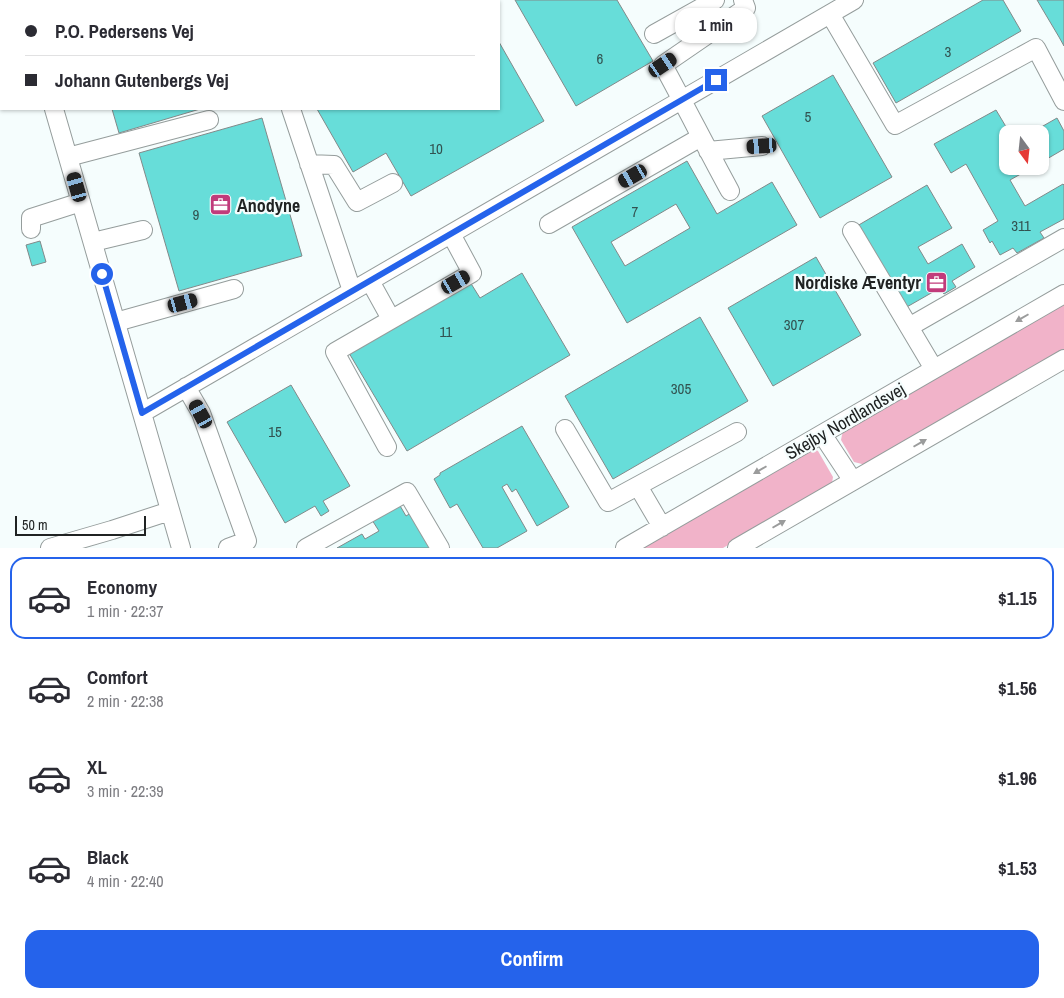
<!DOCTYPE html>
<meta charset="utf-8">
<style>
:root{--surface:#fff;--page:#f7f7f7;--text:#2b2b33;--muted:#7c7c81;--line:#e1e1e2;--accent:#2563eb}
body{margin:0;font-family:"Archivo Narrow",sans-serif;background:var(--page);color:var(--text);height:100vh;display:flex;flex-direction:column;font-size:19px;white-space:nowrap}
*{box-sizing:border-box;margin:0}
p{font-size:16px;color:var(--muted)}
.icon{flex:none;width:28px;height:28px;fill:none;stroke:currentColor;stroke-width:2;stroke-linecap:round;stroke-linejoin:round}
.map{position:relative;height:548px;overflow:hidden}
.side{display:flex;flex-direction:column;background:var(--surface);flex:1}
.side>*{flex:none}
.guide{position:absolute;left:0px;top:0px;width:500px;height:110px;box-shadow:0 1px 4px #0004;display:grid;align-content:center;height:110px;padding:0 25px;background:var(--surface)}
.needle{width:32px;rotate:165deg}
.controls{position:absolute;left:999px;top:125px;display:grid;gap:10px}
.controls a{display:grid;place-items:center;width:50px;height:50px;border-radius:10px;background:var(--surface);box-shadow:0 1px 4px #0004;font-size:25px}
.scale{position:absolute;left:15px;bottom:12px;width:131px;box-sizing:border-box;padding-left:5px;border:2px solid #202323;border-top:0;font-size:14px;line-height:18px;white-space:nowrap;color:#202323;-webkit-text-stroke:4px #f5fdfd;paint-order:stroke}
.end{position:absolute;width:22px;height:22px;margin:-11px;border:6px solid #2563eb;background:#fff;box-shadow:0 0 0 2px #fff}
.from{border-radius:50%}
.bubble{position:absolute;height:35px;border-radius:15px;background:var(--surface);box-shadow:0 1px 4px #0004;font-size:16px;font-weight:700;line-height:35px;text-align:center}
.car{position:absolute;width:15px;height:30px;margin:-15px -8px;border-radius:6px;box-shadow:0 0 4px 1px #0007;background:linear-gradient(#222 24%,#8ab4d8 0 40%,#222 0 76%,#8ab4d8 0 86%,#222 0)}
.guide b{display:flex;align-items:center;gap:18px;height:48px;font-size:19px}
.guide b+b{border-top:1px solid var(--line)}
.guide i{width:12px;height:12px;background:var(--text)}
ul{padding:9px 0 0;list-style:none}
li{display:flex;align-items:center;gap:15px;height:82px;margin:0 10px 8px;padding:0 15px;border:2px solid transparent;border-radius:15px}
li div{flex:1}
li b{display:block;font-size:19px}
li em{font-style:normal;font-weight:700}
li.current{border-color:var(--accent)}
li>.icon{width:45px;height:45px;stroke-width:1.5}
.button{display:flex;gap:10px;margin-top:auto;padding:10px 25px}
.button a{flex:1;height:58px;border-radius:15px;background:var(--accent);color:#fff;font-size:20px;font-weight:700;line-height:58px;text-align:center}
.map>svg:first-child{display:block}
.green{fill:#f1b3c9}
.building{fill:#67ddd9;stroke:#828989;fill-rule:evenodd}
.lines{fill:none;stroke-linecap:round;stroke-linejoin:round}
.minor-casing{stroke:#959d9c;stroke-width:20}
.minor{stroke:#fff;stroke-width:18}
.oneway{fill:#9b9c9c}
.route{stroke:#2563eb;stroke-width:6}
.labels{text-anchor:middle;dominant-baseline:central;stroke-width:4.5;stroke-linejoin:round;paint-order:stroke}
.number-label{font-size:15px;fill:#325250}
.poi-label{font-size:18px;font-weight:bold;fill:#202323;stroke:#f5fdfd;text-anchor:start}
.street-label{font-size:18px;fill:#202323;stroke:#f5fdfd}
</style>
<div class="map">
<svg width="1064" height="548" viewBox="0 0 1064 548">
<rect width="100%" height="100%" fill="#f5fdfd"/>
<path class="green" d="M1064,300V351L868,464H862L854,462L841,440L842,435L844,429Z
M813,448L818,451L833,477L832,483L828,487L723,548H637Z"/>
<path class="building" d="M244,0H474L475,1H245Z
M515,0H617L653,61L576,106Z
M983,0H1003L1021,31L896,103L873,63Z
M1037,0H1064V46L1059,37Z
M499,42L544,121L411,196L386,153L353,172L317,109H499Z
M833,75L892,177L820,218L762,116Z
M112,109H200L119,133Z
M996,110L1008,130L1002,134L1008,144V166H1035L1010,180L1025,206L1063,184L1064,185V219L1040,232L1044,238L1017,253L1013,248L1000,255L992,241L990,243L983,230L998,221L966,164L951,173L934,144Z
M262,118L302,256L179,291L139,153Z
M1057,118L1064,131V149L1040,163V134H1029Z
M687,161L717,214L772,182L797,225L627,323L572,227ZM676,204L690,228L625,266L611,242Z
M927,185L952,228L918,247L928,264L962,244L975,267L952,281L956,287L944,294L940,288L905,308L857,226Z
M40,241L46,262L32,266L26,245Z
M816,257L861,335L773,386L728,308Z
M522,273L570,355L407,451L349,353L470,282L480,298Z
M700,317L748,401L613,479L565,396Z
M291,385L350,486L323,501L329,511L321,516L315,506L285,523L227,422Z
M522,426L569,507L537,526L516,489L512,492L507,484L502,487L527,531L497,548H483L457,504L450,508L434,479L440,475V473Z
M399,504L406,516L411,513L431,548H337L362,534L365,539L379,531L372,520Z"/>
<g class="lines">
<defs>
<path id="minor" d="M23,0V1
M169,0L170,1
M235,0V1
M83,1L87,0
M830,14L895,125L1036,48L1064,101
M654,34L715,0
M0,49L1,48
M54,109L181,548
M291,109L352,291
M708,151L762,146
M68,157L209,120
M309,164L334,165L357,202L393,183
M730,191C707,149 686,107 663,65L746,8L743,0
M549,224L701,137
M31,229V218L81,202
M852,231L934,369
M93,242L143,230
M370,281L391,319
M116,322L234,289
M909,327L1064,238
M186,387L201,413L247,541L228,548
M142,413L854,0
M565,429L608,502L737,432
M822,434L853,481
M387,447L335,352L472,273L451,234
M638,486L662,527
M50,548L112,530L170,511
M306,548L407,492L440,548
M625,548L1064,294
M737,548L1064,359"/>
</defs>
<use href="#minor" class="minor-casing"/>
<use href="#minor" class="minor"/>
</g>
<defs><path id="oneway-solid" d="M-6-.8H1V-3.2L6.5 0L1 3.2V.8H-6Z" transform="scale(1.25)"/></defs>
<g class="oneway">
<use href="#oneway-solid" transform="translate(1022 318) rotate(150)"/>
<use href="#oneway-solid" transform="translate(920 443) rotate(-30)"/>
<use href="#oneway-solid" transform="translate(760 470) rotate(150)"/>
<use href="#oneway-solid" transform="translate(779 524) rotate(-30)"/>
</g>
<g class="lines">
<path class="route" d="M102,274L142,413L716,80"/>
</g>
<defs>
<symbol id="office-square" viewBox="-11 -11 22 22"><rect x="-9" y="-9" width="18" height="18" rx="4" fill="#c13b7b" stroke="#f5fdfd"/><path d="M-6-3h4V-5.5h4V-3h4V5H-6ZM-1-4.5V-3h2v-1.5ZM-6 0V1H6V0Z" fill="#fff"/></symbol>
</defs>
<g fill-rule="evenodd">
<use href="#office-square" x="208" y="192" width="25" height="25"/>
<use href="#office-square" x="924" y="270" width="25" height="25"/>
</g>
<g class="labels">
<g class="number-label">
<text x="948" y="51">3</text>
<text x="600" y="58">6</text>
<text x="808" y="116">5</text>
<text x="436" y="148">10</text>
<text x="635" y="211">7</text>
<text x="196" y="214">9</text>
<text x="1021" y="225">311</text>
<text x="794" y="324">307</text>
<text x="446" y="331">11</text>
<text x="681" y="388">305</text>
<text x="275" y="431">15</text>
</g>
<g class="poi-label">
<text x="237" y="205">Anodyne</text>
<text x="921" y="282" text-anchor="end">Nordiske Æventyr</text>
</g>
<g class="street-label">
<text transform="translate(845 421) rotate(-30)">Skejby Nordlandsvej</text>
</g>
</g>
</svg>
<div class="controls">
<a><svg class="needle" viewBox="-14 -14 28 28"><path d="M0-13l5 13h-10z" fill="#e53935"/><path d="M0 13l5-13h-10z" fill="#7c7c81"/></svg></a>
</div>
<div class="scale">50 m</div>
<i class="end from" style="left:102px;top:274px"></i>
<i class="end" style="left:716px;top:80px"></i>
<div class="bubble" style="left:675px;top:8px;width:82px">1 min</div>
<i class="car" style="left:663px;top:65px;rotate:56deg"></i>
<i class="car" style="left:762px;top:146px;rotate:266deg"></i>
<i class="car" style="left:633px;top:176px;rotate:240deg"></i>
<i class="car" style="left:77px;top:187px;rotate:344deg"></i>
<i class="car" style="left:456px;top:282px;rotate:60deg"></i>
<i class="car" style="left:183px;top:303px;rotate:75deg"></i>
<i class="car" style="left:201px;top:414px;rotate:331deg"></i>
<div class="guide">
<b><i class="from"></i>P.O. Pedersens Vej</b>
<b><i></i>Johann Gutenbergs Vej</b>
</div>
</div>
<section class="side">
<ul>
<li class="current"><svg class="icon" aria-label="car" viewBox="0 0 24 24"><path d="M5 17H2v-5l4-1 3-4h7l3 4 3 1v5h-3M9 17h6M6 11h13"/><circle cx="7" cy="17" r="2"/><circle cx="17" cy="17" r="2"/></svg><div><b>Economy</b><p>1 min · 22:37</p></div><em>$1.15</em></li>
<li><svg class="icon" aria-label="car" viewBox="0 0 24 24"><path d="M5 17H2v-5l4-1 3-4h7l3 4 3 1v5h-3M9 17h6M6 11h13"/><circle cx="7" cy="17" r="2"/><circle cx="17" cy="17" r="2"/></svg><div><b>Comfort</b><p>2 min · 22:38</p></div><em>$1.56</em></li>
<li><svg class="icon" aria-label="car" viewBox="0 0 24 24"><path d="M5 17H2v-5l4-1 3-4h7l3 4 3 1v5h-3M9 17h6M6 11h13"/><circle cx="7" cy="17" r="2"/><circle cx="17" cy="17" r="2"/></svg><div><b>XL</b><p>3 min · 22:39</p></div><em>$1.96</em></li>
<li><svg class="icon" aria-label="car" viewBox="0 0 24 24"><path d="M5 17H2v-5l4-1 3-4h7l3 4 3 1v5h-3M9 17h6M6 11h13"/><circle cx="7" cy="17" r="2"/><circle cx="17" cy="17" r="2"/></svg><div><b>Black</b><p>4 min · 22:40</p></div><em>$1.53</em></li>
</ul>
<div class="button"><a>Confirm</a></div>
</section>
